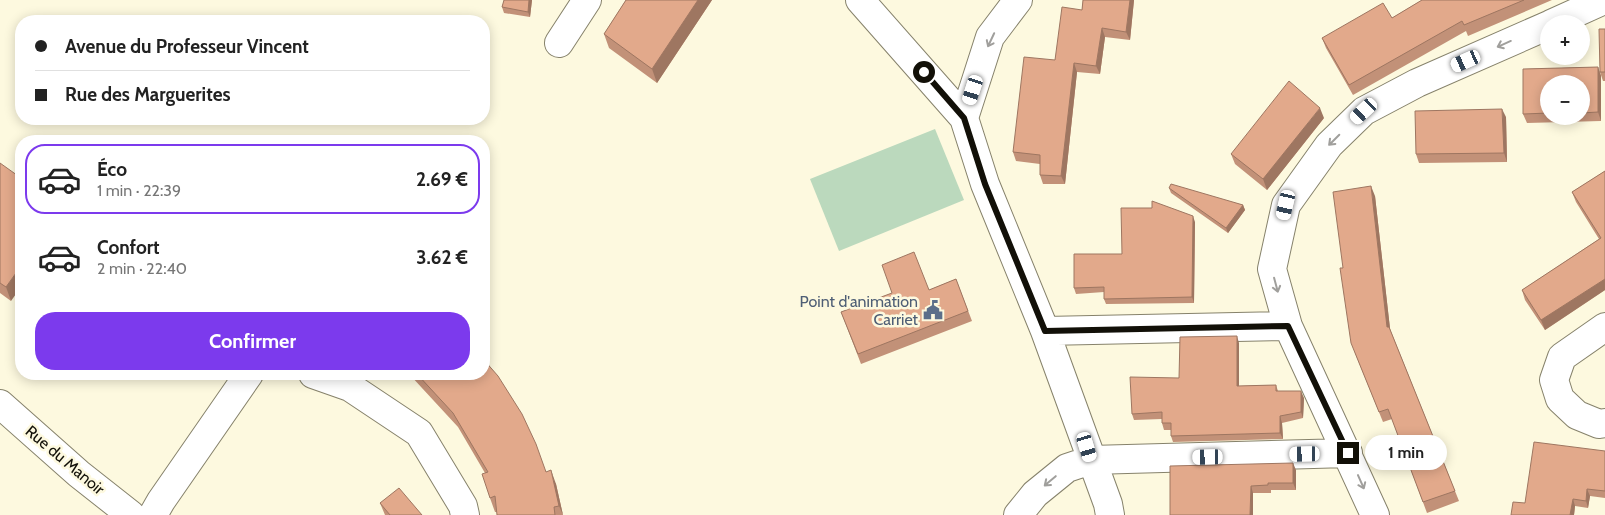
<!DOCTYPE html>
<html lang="fr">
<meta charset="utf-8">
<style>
:root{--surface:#fff;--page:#f2f2f2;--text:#222;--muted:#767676;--line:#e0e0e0;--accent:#7c3aed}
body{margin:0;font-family:Cabin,sans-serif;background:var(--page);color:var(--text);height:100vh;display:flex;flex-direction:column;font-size:19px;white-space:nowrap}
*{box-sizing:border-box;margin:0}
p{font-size:16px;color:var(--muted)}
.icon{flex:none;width:28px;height:28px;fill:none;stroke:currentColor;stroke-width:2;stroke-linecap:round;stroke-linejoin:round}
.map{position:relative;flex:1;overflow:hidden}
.drawer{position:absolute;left:15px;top:135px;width:475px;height:245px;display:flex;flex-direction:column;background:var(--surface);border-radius:20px;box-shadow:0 2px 12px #0003}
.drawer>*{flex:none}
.guide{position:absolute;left:15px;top:15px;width:475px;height:110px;border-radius:20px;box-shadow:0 2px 12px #0003;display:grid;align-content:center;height:110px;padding:0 20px;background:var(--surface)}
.controls{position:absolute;left:1540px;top:15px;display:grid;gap:10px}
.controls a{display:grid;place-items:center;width:50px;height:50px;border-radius:50%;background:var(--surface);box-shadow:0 2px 12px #0003;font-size:25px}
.end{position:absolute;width:22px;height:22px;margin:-11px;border:6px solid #121008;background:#fff;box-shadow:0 0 0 2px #fff}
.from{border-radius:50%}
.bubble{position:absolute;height:35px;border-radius:18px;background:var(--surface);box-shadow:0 2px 12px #0003;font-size:16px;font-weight:800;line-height:35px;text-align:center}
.car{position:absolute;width:15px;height:30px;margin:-15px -8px;border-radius:6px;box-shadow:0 0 4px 1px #0007;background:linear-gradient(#fff 24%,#345 0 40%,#fff 0 76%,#345 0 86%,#fff 0)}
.guide b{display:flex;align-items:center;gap:18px;height:48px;font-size:19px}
.guide b+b{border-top:1px solid var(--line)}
.guide i{width:12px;height:12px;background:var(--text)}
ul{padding:9px 0 0;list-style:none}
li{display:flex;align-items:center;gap:15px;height:70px;margin:0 10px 8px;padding:0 10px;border:2px solid transparent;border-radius:20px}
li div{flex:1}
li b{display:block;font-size:19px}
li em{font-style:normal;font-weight:800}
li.selected{border-color:var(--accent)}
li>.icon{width:45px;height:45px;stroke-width:1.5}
.primary-button{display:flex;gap:10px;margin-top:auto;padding:10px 20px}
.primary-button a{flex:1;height:58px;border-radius:20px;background:var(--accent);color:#fff;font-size:20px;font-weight:800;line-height:58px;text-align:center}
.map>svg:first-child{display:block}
.green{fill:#bbd9bd}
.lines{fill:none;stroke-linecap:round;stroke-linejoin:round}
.street-casing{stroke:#86826b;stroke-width:30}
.street{stroke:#fff;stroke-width:28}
.wall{fill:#c29178;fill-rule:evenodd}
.shaded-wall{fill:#9e7661}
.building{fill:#e2a98b;stroke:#9e7661}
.oneway{stroke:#a09f9c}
.route{stroke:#121008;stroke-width:6}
.labels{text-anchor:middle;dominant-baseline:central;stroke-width:5;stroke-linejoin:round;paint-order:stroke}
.service-label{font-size:16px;fill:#4e5e75;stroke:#fdf9df;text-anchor:end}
.street-label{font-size:16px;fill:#121008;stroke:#fdf9df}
</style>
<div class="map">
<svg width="1605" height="515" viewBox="0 0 1605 515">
<rect width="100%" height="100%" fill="#fdf9df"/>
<path class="green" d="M935,129L964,200L839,251L810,179Z"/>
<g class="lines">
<defs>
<path id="street" d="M860,0L964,118L985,184L1045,331L1108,504L1110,515
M1551,24L1604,0
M559,43L587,0
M964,118L990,37L1018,0
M1605,327L1562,357L1554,380L1560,399L1577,415L1599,424L1605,423
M1045,331L1288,326
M313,374L350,387L419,433L463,506L465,515
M0,404L79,474L131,515
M153,515L161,501L249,374
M1018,515L1035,494L1067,468L1091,460L1348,453
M1375,515L1288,326L1272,269L1286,205L1329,145L1364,111L1417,83L1549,25"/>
</defs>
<use href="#street" class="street-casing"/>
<use href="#street" class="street"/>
</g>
<path class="wall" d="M504,0H532L530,17L504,13L502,7Z
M626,0H712L657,83L609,48L604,34Z
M1083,0H1134L1130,40L1105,37L1100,74L1077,72L1065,184H1043L1040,175V164L1016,161L1013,152L1055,60L1082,10Z
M1422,0H1552L1468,36L1466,31L1353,95L1326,48L1322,38L1392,18Z
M1605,29V81H1603L1600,72Z
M1598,67L1601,76V121L1527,123L1523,114V69ZM1549,84H1581V116H1549Z
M1506,117L1507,162L1419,163L1416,154Z
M1324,118L1267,190L1235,164L1231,154Z
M0,163L11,301L0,293Z
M1605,171V290L1545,330L1525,300L1522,290L1599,239L1576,202L1572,192Z
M1169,188L1243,205L1245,210L1228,233L1171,193Z
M1375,196L1390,329L1459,501L1427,513L1392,419L1383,422L1355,353L1343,268Z
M1195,222L1194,303L1106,304L1104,299V292L1076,294L1074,288L1122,254Z
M956,279L972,321L861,364L841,312L929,290Z
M1239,343V386L1276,385L1278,391L1304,398L1303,418L1282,423L1283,439L1173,442L1171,436V430H1164L1162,423V419L1134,420L1132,414L1179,378Z
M397,374H484L546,472L556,484L563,515H497V512H495L490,498L485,473L458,427L410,375L406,380Z
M1605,451V498L1590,496L1588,508L1575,506L1574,515H1511L1525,503Z
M1296,470V490H1271V493H1253V515H1170Z
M380,503L422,515H385Z"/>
<path class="shaded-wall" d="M529,0H532L530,17L528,12Z
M698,0H712L657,83L652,69Z
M1130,0H1134L1130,40L1126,32Z
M1102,28L1105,37L1100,74L1096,66Z
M1074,63L1077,72L1065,184L1061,176Z
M1598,67L1601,76V121L1598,112Z
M1320,108L1324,118L1267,190L1263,179Z
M1502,109L1506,117L1507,162L1504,153Z
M1371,186L1375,196L1391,337L1387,327Z
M1243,205L1245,210L1228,233L1226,228Z
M1193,216L1195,222L1194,303L1192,297Z
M21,266V287L11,301L6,287Z
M1605,279V290L1545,330L1541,320Z
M1237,336L1239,343V392L1237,386Z
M404,374H409L410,375L406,380Z
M1301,391L1304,398L1303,418L1301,412Z
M1280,416L1282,423L1283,439L1280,433Z
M1293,463L1296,470V490L1293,483Z
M551,470L556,484L563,515L559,506Z
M1251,486L1253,493V515H1250Z
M1587,489L1590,496L1588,508L1586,501Z
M1573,499L1575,506L1574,515H1570Z"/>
<path class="building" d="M504,0H529L528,12L502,7Z
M626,0H698L652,69L604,34Z
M1083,0H1130L1126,32L1102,28L1096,66L1074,63L1061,176L1040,175V155L1013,152L1024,57L1055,60L1062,7L1082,10Z
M1422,0H1524L1464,25L1462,21L1349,85L1322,38L1383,3L1392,18Z
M1599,29H1605V72H1600Z
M1598,67V112L1581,113V84H1549V113L1523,114V69Z
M1289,81L1320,108L1263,179L1231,154Z
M1502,109L1504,153L1416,154L1415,111Z
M0,163L21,178V266L6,287L0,283Z
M1605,171V279L1541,320L1522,290L1601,238L1572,192Z
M1171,184L1243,205L1226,228L1169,188Z
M1371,186L1387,327H1389L1455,491L1423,502L1388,409L1379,412L1351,343L1340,268H1343L1333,192Z
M1152,201L1193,216L1192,297L1104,299V287L1074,288V254H1122L1121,208H1152Z
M914,252L929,290L956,279L968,311L858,354L841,312L892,293L882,265Z
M1237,336V386L1276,385V391H1301V412L1280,416V433L1171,436V423H1162V412L1132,414L1130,377L1179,378L1180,337Z
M484,360L498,376L522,414L536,444L546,472L551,470L559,506L554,507L555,515H497L495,496L490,498L482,474L488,472L453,413L417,374H484Z
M1534,442L1605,451V491L1587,489L1586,501L1573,499L1570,515H1511L1513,502L1525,503Z
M1293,463V483H1268V485L1251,486L1250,515H1170V466Z
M399,488L422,515H390L380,503Z"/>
<defs><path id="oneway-shaft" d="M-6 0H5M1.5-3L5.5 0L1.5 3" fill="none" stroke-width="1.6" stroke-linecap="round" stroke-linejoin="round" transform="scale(1.25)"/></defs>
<g class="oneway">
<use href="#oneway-shaft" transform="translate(991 40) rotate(115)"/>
<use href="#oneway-shaft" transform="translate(1504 44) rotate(156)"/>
<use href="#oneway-shaft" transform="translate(1334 140) rotate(135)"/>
<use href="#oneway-shaft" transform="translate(1276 285) rotate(75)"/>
<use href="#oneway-shaft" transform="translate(1050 481) rotate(140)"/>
<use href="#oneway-shaft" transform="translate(1361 482) rotate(66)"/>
</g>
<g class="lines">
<path class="route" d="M924,72L964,118L985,184L1045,331L1288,326L1348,453"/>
</g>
<defs>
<symbol id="civic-bare" viewBox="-9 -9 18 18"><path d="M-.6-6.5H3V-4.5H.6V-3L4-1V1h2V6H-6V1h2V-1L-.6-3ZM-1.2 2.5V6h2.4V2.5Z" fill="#5c6f8a" stroke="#fdf9df" stroke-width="2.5" paint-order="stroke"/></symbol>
</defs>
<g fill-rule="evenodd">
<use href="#civic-bare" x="919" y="296" width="28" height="28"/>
</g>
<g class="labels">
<g class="service-label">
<text x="918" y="301">Point d'animation<tspan x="918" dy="18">Carriet</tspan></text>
</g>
<g class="street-label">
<text transform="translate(65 460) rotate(40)">Rue du Manoir</text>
</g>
</g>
</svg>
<div class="controls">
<a>+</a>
<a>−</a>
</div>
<i class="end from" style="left:924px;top:72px"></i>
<i class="end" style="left:1348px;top:453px"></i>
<div class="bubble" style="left:1365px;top:435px;width:82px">1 min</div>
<i class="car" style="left:1466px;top:61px;rotate:246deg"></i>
<i class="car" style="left:973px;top:90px;rotate:198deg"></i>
<i class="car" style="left:1364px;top:111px;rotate:227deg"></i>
<i class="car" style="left:1286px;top:205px;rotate:193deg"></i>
<i class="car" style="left:1087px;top:447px;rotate:163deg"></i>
<i class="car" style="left:1305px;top:454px;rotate:269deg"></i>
<i class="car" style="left:1208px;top:457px;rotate:269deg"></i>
<div class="guide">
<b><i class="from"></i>Avenue du Professeur Vincent</b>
<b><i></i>Rue des Marguerites</b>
</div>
<section class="drawer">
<ul>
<li class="selected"><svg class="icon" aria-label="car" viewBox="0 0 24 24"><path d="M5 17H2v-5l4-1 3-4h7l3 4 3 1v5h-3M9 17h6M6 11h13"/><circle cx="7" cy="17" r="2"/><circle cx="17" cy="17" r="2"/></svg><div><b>Éco</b><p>1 min · 22:39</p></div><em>2.69 €</em></li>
<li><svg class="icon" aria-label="car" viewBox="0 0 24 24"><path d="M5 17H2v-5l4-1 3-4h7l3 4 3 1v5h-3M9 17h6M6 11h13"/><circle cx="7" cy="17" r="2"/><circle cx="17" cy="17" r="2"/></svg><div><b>Confort</b><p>2 min · 22:40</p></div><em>3.62 €</em></li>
</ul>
<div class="primary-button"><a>Confirmer</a></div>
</section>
</div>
